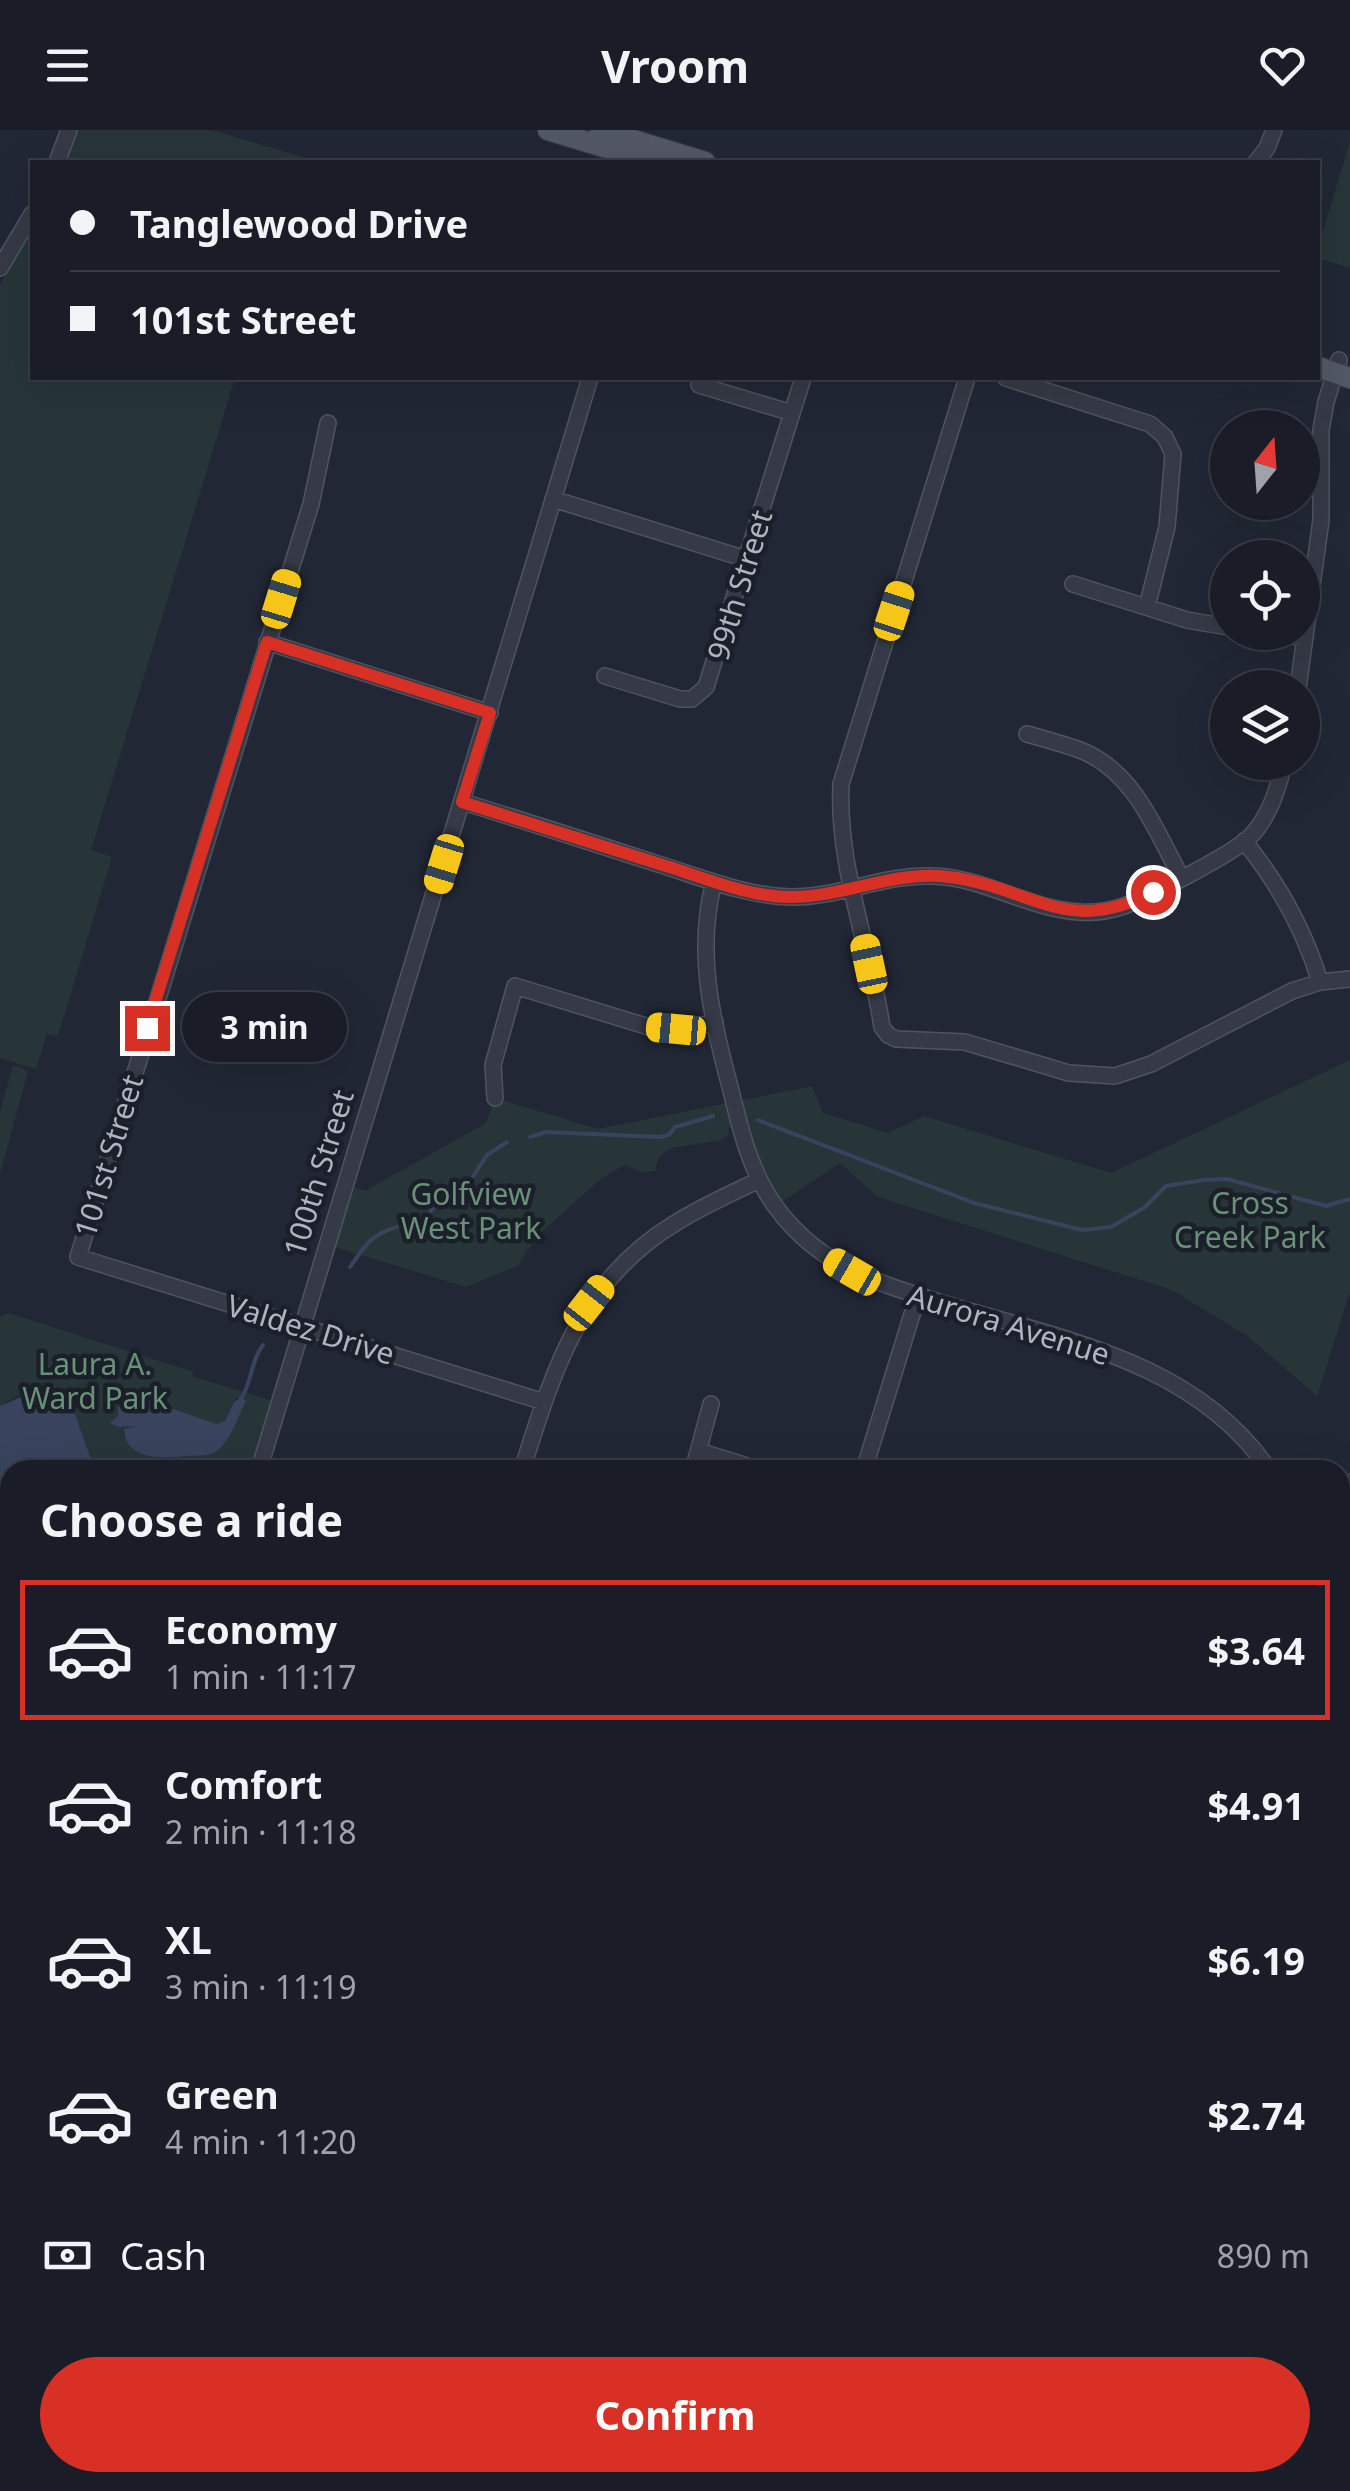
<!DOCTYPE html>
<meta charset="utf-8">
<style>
:root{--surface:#1a1d28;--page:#232630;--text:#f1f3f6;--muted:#9fa2a8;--line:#383b45;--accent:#d93025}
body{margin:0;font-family:"Noto Sans",sans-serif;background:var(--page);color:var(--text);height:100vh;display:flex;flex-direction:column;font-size:38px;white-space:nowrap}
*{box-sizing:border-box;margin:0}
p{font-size:32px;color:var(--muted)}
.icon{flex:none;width:55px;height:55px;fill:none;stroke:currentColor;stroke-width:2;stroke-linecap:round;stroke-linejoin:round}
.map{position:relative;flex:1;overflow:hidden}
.drawer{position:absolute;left:0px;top:1330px;width:1350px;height:1032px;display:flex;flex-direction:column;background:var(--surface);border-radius:30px 30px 0 0;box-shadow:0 10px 40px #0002,0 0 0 2px var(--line)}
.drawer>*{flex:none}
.banner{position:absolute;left:30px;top:30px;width:1290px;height:220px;border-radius:0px;box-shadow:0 10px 40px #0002,0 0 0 2px var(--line);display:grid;align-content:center;height:220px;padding:0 40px;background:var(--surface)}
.needle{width:65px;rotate:17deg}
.tools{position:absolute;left:1210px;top:280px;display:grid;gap:20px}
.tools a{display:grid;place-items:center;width:110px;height:110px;border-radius:50%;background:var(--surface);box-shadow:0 10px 40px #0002,0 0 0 2px var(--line);font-size:50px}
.end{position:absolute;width:45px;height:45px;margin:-22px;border:12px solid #d93025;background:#fff;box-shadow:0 0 0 5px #fff}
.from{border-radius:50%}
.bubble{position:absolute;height:70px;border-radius:35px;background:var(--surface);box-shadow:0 10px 40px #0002,0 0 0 2px var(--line);font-size:32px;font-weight:700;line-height:70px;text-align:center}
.car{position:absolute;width:30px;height:60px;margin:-30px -15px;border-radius:12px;box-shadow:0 0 8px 2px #0007;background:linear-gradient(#f5c518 24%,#345 0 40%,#f5c518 0 76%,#345 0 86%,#f5c518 0)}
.banner b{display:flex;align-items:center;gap:35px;height:95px;font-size:38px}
.banner b+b{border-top:2px solid var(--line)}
.banner i{width:25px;height:25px;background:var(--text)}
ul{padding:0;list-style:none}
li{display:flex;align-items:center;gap:30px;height:140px;margin:0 20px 15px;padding:0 20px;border:5px solid transparent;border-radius:0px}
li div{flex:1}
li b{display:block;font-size:38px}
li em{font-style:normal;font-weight:700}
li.on{border-color:var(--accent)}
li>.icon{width:90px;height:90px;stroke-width:1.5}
h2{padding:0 40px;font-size:45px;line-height:120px}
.pay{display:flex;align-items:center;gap:25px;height:110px;padding:0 40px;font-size:38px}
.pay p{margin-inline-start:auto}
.button{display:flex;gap:20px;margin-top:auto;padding:20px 40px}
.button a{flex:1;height:115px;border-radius:60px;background:var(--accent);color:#fff;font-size:40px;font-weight:700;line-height:115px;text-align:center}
header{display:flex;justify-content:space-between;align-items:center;height:130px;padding:0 40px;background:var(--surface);font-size:45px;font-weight:700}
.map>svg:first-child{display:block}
.green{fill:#273539;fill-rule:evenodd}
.water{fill:#39435d}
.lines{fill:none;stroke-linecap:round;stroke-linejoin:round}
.stream{stroke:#39435d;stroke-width:4}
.minor-casing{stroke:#505460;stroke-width:18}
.major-casing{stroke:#3f434f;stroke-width:22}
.minor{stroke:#353a46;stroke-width:15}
.major{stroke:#535866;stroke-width:20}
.route{stroke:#d93025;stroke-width:12}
.labels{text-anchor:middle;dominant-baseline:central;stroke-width:9;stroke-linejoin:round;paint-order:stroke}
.street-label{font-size:30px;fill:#b0b4c2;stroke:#1b1f2a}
.park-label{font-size:30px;fill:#6a9078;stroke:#1b1f2a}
</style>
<header><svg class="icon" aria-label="menu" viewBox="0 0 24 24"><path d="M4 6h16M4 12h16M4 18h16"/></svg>Vroom<svg class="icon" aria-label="heart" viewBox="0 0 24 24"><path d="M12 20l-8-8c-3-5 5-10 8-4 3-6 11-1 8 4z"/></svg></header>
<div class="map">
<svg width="1350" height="2361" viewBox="0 0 1350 2361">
<rect width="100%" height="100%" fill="#222735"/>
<path class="green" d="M76,0H212L302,27L301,32H64Z
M1350,12V138L1318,128V117Z
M32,101V248H235L91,720L112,727L58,906L47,904L36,939L0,928V154Z
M1350,930V1162L1317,1266L1249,1207L1172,1160L878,1067L840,1033L776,1076L740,996L728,998L729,1004L722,1010L671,1018L659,1027L655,1041L644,1043L625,1035L602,1048L539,1104L517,1136L466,1157L328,1115L346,1054L365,1061L486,993L495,968L598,999L812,956L823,983L888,1003L924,986L1111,1043Z
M13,935L28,941L0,1044V982Z
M8,1183L194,1242L192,1246L279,1273L259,1340H95L72,1276L60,1258C37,1254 19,1264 0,1276V1187ZM236,1268L246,1271C238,1286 231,1309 218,1320C208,1327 198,1325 187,1326C160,1329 142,1328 123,1305L124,1300L137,1296L118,1297L111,1293L137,1271L142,1270L218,1294L225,1291Z"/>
<path class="water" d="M46,1256L60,1258L72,1276L95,1340H10V1411L0,1413V1276Z
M242,1267L246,1271C238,1286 231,1310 218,1320C208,1328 197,1325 186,1326C164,1329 124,1330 124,1299L137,1296L118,1297L110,1293L118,1286V1277L130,1269L155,1273L217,1294L225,1291L234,1272Z"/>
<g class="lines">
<path class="stream" d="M758,990L974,1073L1082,1100L1111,1097L1145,1077L1166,1056L1204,1050L1227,1049L1326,1076L1350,1069
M530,1007L546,1002L661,1007L670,1004L675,997L713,986
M350,1137C358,1127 364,1114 375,1107C406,1086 426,1104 442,1061L468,1054L487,1025L507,1012
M241,1269C252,1252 251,1230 263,1215"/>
<defs>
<path id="minor" d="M57,32L69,0
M1256,32L1267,18L1274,0
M0,138L32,84
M967,248L841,654C837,737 870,816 882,897L888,905L896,909L965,912L1069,943L1115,946L1151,934L1292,861L1320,852L1350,849
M1006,248L1150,294L1165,307L1173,324L1167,397L1147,477
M699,255L792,283
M328,293L311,374L78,1127L544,1272
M553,369L746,429
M1073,454L1187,490L1228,497
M1267,502L1305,508
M267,512L490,583
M605,546L680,569H692L706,557L803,248
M1298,558L1321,390V300L1326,272L1339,230
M1027,604C1045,609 1063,614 1080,620C1134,641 1155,699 1181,747
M463,672C528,692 593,713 658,734C700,747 746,766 790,767C838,768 884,744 932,746C984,747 1028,779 1079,782C1094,783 1110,781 1124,776C1149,767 1232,724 1250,707C1270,686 1277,660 1285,632
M1244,711C1279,754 1304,799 1320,852
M714,752C696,819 711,886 729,953C739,992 747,1032 769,1067C811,1132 868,1150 939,1172C1056,1208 1195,1230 1269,1340
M495,968L493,935L515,856L649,897L689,898L715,892
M699,1321L760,1340
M259,1340L590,248
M522,1340C554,1239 580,1150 677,1092C703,1076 732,1063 759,1050
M693,1340L711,1274
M864,1340L918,1165
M1340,1359L1350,1352
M1340,1461L1350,1472
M1340,1808L1350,1811
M0,1988L10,1983
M1340,2009L1350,1976
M515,2352L533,2361
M913,2352L941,2361
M369,2361L372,2352
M685,2361L724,2352
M1062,2361L1065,2352
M1231,2361L1235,2352"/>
<path id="major" d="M548,0L653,32
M600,0L705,32
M1318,237L1350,248
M0,2127L3,2154L0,2207"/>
</defs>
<use href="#minor" class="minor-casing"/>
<use href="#major" class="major-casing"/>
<use href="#minor" class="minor"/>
<use href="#major" class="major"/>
</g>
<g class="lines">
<path class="route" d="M147,898L267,512L490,583L462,672C530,693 598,715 666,736C705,748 749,767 791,767C845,767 894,740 949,747C1032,757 1066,808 1153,762"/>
</g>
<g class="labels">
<g class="street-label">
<text transform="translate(739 455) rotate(-73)">99th Street</text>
<text transform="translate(108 1026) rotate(-73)">101st Street</text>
<text transform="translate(318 1043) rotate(-73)">100th Street</text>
<text transform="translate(1009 1194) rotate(17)">Aurora Avenue</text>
<text transform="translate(311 1199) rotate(17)">Valdez Drive</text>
</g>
<g class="park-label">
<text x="471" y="1063">Golfview<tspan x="471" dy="34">West Park</tspan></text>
<text x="1250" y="1072">Cross<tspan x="1250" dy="34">Creek Park</tspan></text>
<text x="95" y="1233">Laura A.<tspan x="95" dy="34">Ward Park</tspan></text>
</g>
</g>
</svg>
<div class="tools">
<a><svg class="needle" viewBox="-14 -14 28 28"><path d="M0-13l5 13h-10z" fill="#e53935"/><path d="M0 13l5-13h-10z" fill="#9fa2a8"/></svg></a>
<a><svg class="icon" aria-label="locate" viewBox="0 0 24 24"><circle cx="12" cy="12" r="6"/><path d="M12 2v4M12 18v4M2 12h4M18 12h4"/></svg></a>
<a><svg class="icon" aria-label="layers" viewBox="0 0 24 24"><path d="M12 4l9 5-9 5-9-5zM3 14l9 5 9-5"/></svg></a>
</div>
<i class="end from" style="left:1153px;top:762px"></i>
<i class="end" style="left:147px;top:898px"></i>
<div class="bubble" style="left:182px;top:862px;width:165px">3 min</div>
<i class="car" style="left:281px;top:469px;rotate:17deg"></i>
<i class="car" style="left:894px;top:481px;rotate:18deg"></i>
<i class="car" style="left:444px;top:734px;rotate:197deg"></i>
<i class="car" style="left:869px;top:834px;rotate:348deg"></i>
<i class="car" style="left:676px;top:899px;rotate:275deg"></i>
<i class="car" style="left:852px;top:1142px;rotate:300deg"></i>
<i class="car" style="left:589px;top:1173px;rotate:38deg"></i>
<div class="banner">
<b><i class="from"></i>Tanglewood Drive</b>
<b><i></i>101st Street</b>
</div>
<section class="drawer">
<h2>Choose a ride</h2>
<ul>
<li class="on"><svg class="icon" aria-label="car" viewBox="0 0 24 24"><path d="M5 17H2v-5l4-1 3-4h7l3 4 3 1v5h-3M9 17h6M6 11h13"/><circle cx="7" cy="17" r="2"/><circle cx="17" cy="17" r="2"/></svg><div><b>Economy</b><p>1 min · 11:17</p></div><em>$3.64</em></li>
<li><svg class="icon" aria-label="car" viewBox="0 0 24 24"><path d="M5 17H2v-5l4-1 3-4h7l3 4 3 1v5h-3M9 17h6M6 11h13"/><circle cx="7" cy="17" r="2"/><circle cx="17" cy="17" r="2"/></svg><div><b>Comfort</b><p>2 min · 11:18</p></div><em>$4.91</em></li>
<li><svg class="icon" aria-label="car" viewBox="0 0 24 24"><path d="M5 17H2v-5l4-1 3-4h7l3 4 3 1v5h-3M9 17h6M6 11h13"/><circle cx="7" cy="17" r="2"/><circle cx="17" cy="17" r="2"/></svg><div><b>XL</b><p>3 min · 11:19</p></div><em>$6.19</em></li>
<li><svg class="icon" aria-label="car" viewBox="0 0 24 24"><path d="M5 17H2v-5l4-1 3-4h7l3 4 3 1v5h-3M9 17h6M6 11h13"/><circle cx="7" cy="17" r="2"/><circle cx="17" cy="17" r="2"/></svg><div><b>Green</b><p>4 min · 11:20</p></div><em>$2.74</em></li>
</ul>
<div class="pay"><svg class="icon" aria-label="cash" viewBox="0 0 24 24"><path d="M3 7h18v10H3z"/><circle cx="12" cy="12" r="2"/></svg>Cash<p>890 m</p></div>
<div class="button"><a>Confirm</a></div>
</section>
</div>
